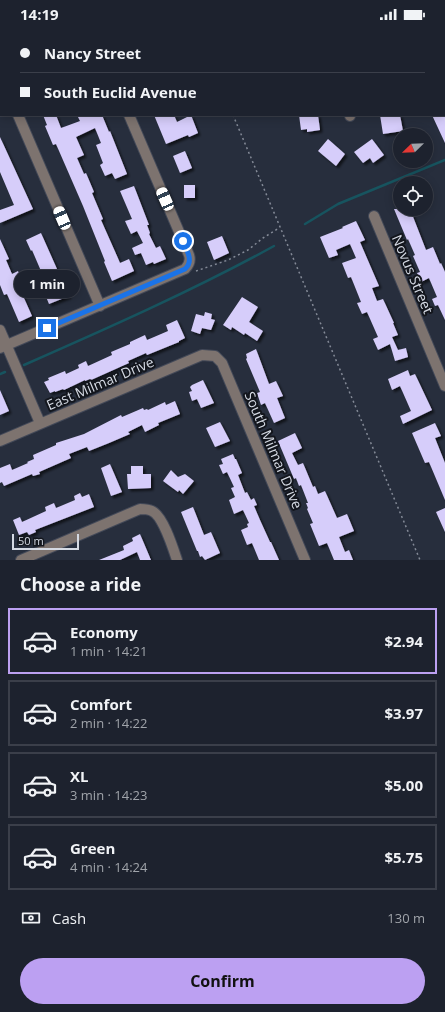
<!DOCTYPE html>
<meta charset="utf-8">
<style>
:root{--surface:#1d222e;--page:#252a36;--text:#f1f3f6;--muted:#a0a4aa;--line:#3b3f4a;--accent:#bca0f2}
body{margin:0;font-family:"Open Sans",sans-serif;background:var(--page);color:var(--text);height:100vh;display:flex;flex-direction:column;font-size:15px;white-space:nowrap}
*{box-sizing:border-box;margin:0}
p{font-size:13px;color:var(--muted)}
.icon{flex:none;width:22px;height:22px;fill:none;stroke:currentColor;stroke-width:2;stroke-linecap:round;stroke-linejoin:round}
.map{position:relative;height:532px;overflow:hidden}
.drawer{display:flex;flex-direction:column;background:var(--surface);flex:1}
.drawer>*{flex:none}
.guide{position:absolute;left:0px;top:0px;width:445px;height:88px;box-shadow:0 2px 10px #0003,0 0 0 1px var(--line);display:grid;align-content:center;height:88px;padding:0 20px;background:var(--surface)}
.needle{width:26px;rotate:247deg}
.buttons{position:absolute;left:393px;top:100px;display:grid;gap:8px}
.buttons a{display:grid;place-items:center;width:40px;height:40px;border-radius:50%;background:var(--surface);box-shadow:0 2px 10px #0003,0 0 0 1px var(--line);font-size:20px}
.scale{position:absolute;left:12px;bottom:10px;width:67px;box-sizing:border-box;padding-left:4px;border:2px solid #d4d9e3;border-top:0;font-size:11px;line-height:14px;white-space:nowrap;color:#d4d9e3;-webkit-text-stroke:3px #13161d;paint-order:stroke}
.end{position:absolute;width:18px;height:18px;margin:-9px;border:5px solid #1a73e8;background:#fff;box-shadow:0 0 0 2px #fff}
.from{border-radius:50%}
.bubble{position:absolute;height:28px;border-radius:14px;background:var(--surface);box-shadow:0 2px 10px #0003,0 0 0 1px var(--line);font-size:13px;font-weight:700;line-height:28px;text-align:center}
.car{position:absolute;width:12px;height:24px;margin:-12px -6px;border-radius:5px;box-shadow:0 0 3px 1px #0007;background:linear-gradient(#fff 24%,#345 0 40%,#fff 0 76%,#345 0 86%,#fff 0)}
.guide b{display:flex;align-items:center;gap:14px;height:38px;font-size:15px}
.guide b+b{border-top:1px solid var(--line)}
.guide i{width:10px;height:10px;background:var(--text)}
ul{padding:0;list-style:none}
li{display:flex;align-items:center;gap:12px;height:66px;margin:0 8px 6px;padding:0 12px;border:2px solid var(--line);border-radius:0px}
li div{flex:1}
li b{display:block;font-size:15px}
li em{font-style:normal;font-weight:700}
li.current{border-color:var(--accent)}
li>.icon{width:36px;height:36px;stroke-width:1.5}
h2{padding:0 20px;font-size:18px;line-height:48px}
.pay{display:flex;align-items:center;gap:10px;height:44px;padding:0 20px;font-size:15px}
.pay p{margin-inline-start:auto}
.action{display:flex;gap:8px;margin-top:auto;padding:8px 20px}
.action a{flex:1;height:46px;border-radius:24px;background:var(--accent);color:#111;font-size:16px;font-weight:700;line-height:46px;text-align:center}
.status{display:flex;justify-content:space-between;align-items:center;height:28px;padding:0 20px;background:var(--surface);direction:ltr}
.status svg{height:11px;fill:currentColor}
.map>svg:first-child{display:block}
.lines{fill:none;stroke-linecap:round;stroke-linejoin:round}
.stream{stroke:#17545f;stroke-width:2.5}
.building{fill:#d6cdfa;filter:url(#shadow)}
.minor-casing{stroke:#434958;stroke-width:12}
.path{stroke:#848a97;stroke-width:1.5;stroke-dasharray:2 3;stroke-linecap:butt}
.minor{stroke:#7d736f;stroke-width:10}
.route{stroke:#1a73e8;stroke-width:5}
.labels{text-anchor:middle;dominant-baseline:central;stroke-width:4;stroke-linejoin:round;paint-order:stroke}
.street-label{font-size:14px;fill:#d4d9e3;stroke:#13161d}
</style>
<div class="status"><b>14:19</b><svg viewBox="0 0 49 12"><path d="M0 12V9h3v3zM5 12V6h3v6zM10 12V3h3v9zM15 12V0h3v12zM26 1h20v11H26zM47 4h2v5h-2z"/></svg></div>
<div class="map">
<svg width="445" height="532" viewBox="0 0 445 532">
<defs>
<filter id="shadow"><feDropShadow dx="2.5" dy="2.5" stdDeviation="1" flood-color="#0009"/></filter>
</defs>
<rect width="100%" height="100%" fill="#272e3d"/>
<g class="lines">
<path class="stream" d="M305,196L338,176L445,132
M24,337C108,300 194,262 274,218
M0,346L5,344"/>
</g>
<path class="building" d="M43,87H56L61,100L80,93L77,87H102L109,104L110,103L127,146L115,151L112,145L105,148L100,137L103,135L96,117L101,115L95,100L76,109L84,127L77,130L84,146L86,145L94,164L92,165L103,191L101,192L117,228L120,235L129,231L134,243L112,253L104,234L105,233L83,178L56,116L53,117L45,98L47,97Z
M154,87H174L177,94L191,87L198,105L189,109L188,107L166,116Z
M299,87H318L320,102L307,104V101L301,102Z
M380,87H400L403,103L383,106Z
M432,87H445V115Z
M0,109L33,181L0,195V182L14,177L0,144Z
M328,111L345,126L336,138L318,123Z
M372,111L384,127L373,135L370,130L363,135L354,124Z
M185,123L192,140L180,145L173,128Z
M184,157H195V170H184Z
M134,158L149,197H147L150,205L149,206L156,220L160,218L166,231L154,236L153,234L146,237L141,225L135,227L132,220L143,215L137,203L131,206L125,193L132,191L120,163Z
M394,181H410L426,222L433,219L440,236L441,235L445,244V292L438,277L435,278L432,271L437,269L429,250L421,254L417,245L420,244L413,228L415,227L408,211L407,212Z
M356,193L365,212L360,214L379,258L372,260L377,273L383,271L394,295H393L398,307L392,309L398,322L406,320L408,329L395,333L390,316L378,322L373,311L378,309L367,284L362,286L357,275L361,274L351,249L348,250L342,235L356,230L350,216L336,222L338,227L329,230L320,209L343,200L342,199Z
M41,205L61,250L66,248L71,260L66,262L69,268L49,276L42,259L47,257L32,222L31,223L26,212Z
M222,208L229,225L214,232L207,214Z
M0,211L9,231L6,232L12,246L18,243L25,259L20,261L32,288L19,294L7,266L4,267L0,257Z
M242,269L258,279L249,294L263,303L257,313L245,305L244,307L232,299L231,302L223,297Z
M205,284L212,286L211,291L215,292L211,302L202,300L200,306L191,303L196,286L204,288Z
M177,292L185,310L179,313V314L147,327L146,325L128,333L129,335L91,352L90,351L85,353V352L64,362L63,361L55,364V363L50,365L44,354L49,352L48,350L65,343L66,346L79,340L78,337L86,333L88,338L112,327L111,324L130,316V314L145,307L147,312L168,303L166,297Z
M256,321L269,356L276,353L283,368L277,370L285,390L274,395L265,375L261,377L257,365L260,364L246,331L247,330L246,326Z
M408,342L410,348L415,346L432,382L403,396L400,388L411,383L400,358L392,362L388,351Z
M203,352L214,375L201,380L197,371L192,373L189,364L192,363L190,359L192,357Z
M0,362L9,383L0,387Z
M175,373L180,386L158,395L159,397L145,404L142,397L128,404L130,406L109,415L89,423L87,419L69,426L71,430L39,444L40,446L33,448L32,446L4,458L2,454L0,455V440L10,436L12,442L28,435L27,434L34,431L33,427L56,417V415L84,406L121,387L122,389L143,380L144,382L147,381L148,382L165,374L166,377Z
M220,394L230,413L215,419L206,400Z
M435,395L441,408L435,410L445,435V472L429,434L425,435L412,405Z
M295,405L302,420L292,425L298,437L303,435L313,459L315,458L318,466L325,463L337,490L347,486L354,503L339,509L345,524L349,522L353,532H334L327,515L319,518L310,496L313,495L307,481L308,480L306,475H308L301,457L299,458L296,450L294,451L278,413Z
M233,426L235,431H236L242,445L238,447L245,465L247,464L251,472L254,470L257,477L254,478L260,492L270,514H271L279,532H259L252,515L247,517L241,502L248,499L247,496L249,495L243,482L234,486L229,472L235,469L231,460L234,459L227,444L223,446L219,437L223,436L221,431Z
M110,436L122,464L111,468L101,440Z
M131,438H143V446H151V460L128,461L127,446H131Z
M171,442L178,449L185,446L194,453L183,466L179,462L178,464L163,453Z
M80,465L82,469L89,466L94,479L35,502L36,504L29,507L27,504L19,507L13,492L20,489L22,494L46,483L45,479L54,475L56,480L75,472L74,468Z
M193,479L204,507L211,504L220,525L205,532L202,528L200,529L198,523H197L181,484Z
M445,480V504L436,484Z
M140,506L151,532H140L137,524L120,532H99L124,522L123,518L133,513L132,510Z"/>
<g class="lines">
<defs>
<path id="minor" d="M91,0L92,1
M314,0V1
M437,0L438,1
M444,16L445,19
M0,45L1,47
M18,87L100,278
M350,87V88
M374,188L445,358
M0,302L40,395
M0,320L185,241C189,237 191,233 189,227L129,87
M0,413L202,327L215,328L222,335L305,532
M21,532L140,481C144,481 148,481 152,483C163,488 173,520 177,532"/>
</defs>
<use href="#minor" class="minor-casing"/>
<path class="path" d="M197,0V1
M233,87L420,532
M196,243L228,232L248,222L263,210L279,200"/>
<use href="#minor" class="minor"/>
</g>
<g class="lines">
<path class="route" d="M47,300L185,241C194,233 187,223 183,213"/>
</g>
<g class="labels">
<g class="street-label">
<text transform="translate(413 246) rotate(67)">Novus Street</text>
<text transform="translate(100 355) rotate(-23)">East Milmar Drive</text>
<text transform="translate(274 422) rotate(67)">South Milmar Drive</text>
</g>
</g>
</svg>
<div class="buttons">
<a><svg class="needle" viewBox="-14 -14 28 28"><path d="M0-13l5 13h-10z" fill="#e53935"/><path d="M0 13l5-13h-10z" fill="#a0a4aa"/></svg></a>
<a><svg class="icon" aria-label="locate" viewBox="0 0 24 24"><circle cx="12" cy="12" r="6"/><path d="M12 2v4M12 18v4M2 12h4M18 12h4"/></svg></a>
</div>
<div class="scale">50 m</div>
<i class="end from" style="left:183px;top:213px"></i>
<i class="end" style="left:47px;top:300px"></i>
<div class="bubble" style="left:14px;top:242px;width:66px">1 min</div>
<i class="car" style="left:165px;top:171px;rotate:336deg"></i>
<i class="car" style="left:62px;top:190px;rotate:337deg"></i>
<div class="guide">
<b><i class="from"></i>Nancy Street</b>
<b><i></i>South Euclid Avenue</b>
</div>
</div>
<section class="drawer">
<h2>Choose a ride</h2>
<ul>
<li class="current"><svg class="icon" aria-label="car" viewBox="0 0 24 24"><path d="M5 17H2v-5l4-1 3-4h7l3 4 3 1v5h-3M9 17h6M6 11h13"/><circle cx="7" cy="17" r="2"/><circle cx="17" cy="17" r="2"/></svg><div><b>Economy</b><p>1 min · 14:21</p></div><em>$2.94</em></li>
<li><svg class="icon" aria-label="car" viewBox="0 0 24 24"><path d="M5 17H2v-5l4-1 3-4h7l3 4 3 1v5h-3M9 17h6M6 11h13"/><circle cx="7" cy="17" r="2"/><circle cx="17" cy="17" r="2"/></svg><div><b>Comfort</b><p>2 min · 14:22</p></div><em>$3.97</em></li>
<li><svg class="icon" aria-label="car" viewBox="0 0 24 24"><path d="M5 17H2v-5l4-1 3-4h7l3 4 3 1v5h-3M9 17h6M6 11h13"/><circle cx="7" cy="17" r="2"/><circle cx="17" cy="17" r="2"/></svg><div><b>XL</b><p>3 min · 14:23</p></div><em>$5.00</em></li>
<li><svg class="icon" aria-label="car" viewBox="0 0 24 24"><path d="M5 17H2v-5l4-1 3-4h7l3 4 3 1v5h-3M9 17h6M6 11h13"/><circle cx="7" cy="17" r="2"/><circle cx="17" cy="17" r="2"/></svg><div><b>Green</b><p>4 min · 14:24</p></div><em>$5.75</em></li>
</ul>
<div class="pay"><svg class="icon" aria-label="cash" viewBox="0 0 24 24"><path d="M3 7h18v10H3z"/><circle cx="12" cy="12" r="2"/></svg>Cash<p>130 m</p></div>
<div class="action"><a>Confirm</a></div>
</section>
